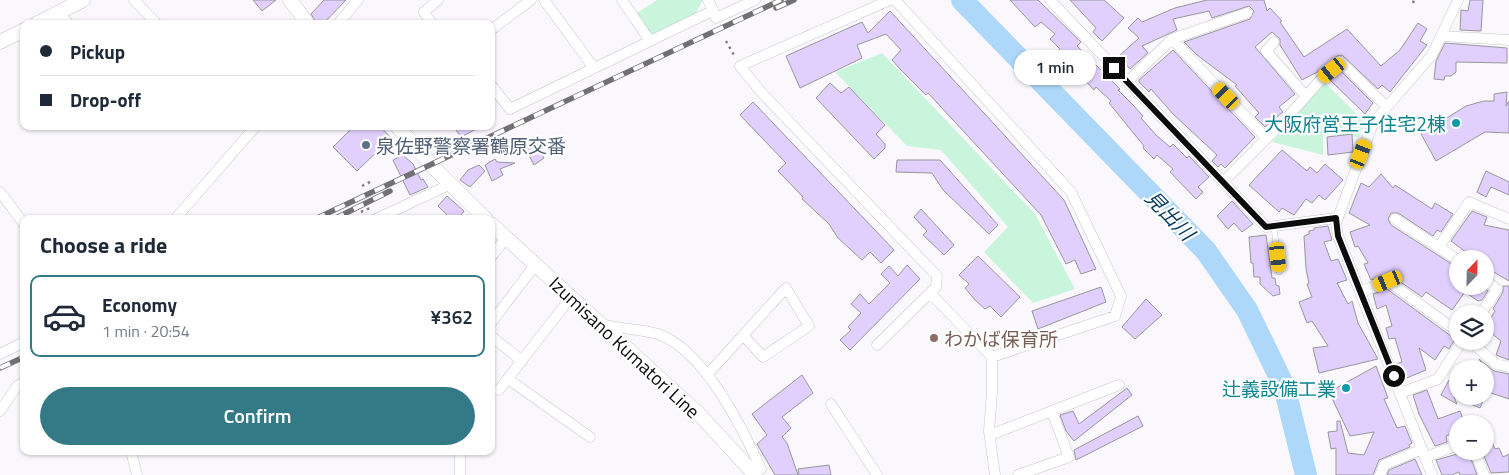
<!DOCTYPE html>
<meta charset="utf-8">
<style>
:root{--surface:#fff;--page:#f6f6f7;--text:#1f2937;--muted:#747a83;--line:#e0e1e3;--accent:#347a86}
body{margin:0;font-family:"Titillium Web","Noto Sans JP",sans-serif;background:var(--page);color:var(--text);height:100vh;display:flex;flex-direction:column;font-size:19px;white-space:nowrap}
*{box-sizing:border-box;margin:0}
p{font-size:16px;color:var(--muted)}
.icon{flex:none;width:28px;height:28px;fill:none;stroke:currentColor;stroke-width:2;stroke-linecap:round;stroke-linejoin:round}
.map{position:relative;flex:1;overflow:hidden}
.sheet{position:absolute;left:20px;top:215px;width:475px;height:240px;display:flex;flex-direction:column;background:var(--surface);border-radius:10px;box-shadow:0 1px 4px #0004}
.sheet>*{flex:none}
.hud{position:absolute;left:20px;top:20px;width:475px;height:110px;border-radius:10px;box-shadow:0 1px 4px #0004;display:grid;align-content:center;height:110px;padding:0 20px;background:var(--surface)}
.needle{width:32px;rotate:22deg}
.buttons{position:absolute;left:1449px;top:250px;display:grid;gap:10px}
.buttons a{display:grid;place-items:center;width:45px;height:45px;border-radius:50%;background:var(--surface);box-shadow:0 1px 4px #0004;font-size:25px}
.end{position:absolute;width:22px;height:22px;margin:-11px;border:6px solid #0c0c0d;background:#fff;box-shadow:0 0 0 2px #fff}
.from{border-radius:50%}
.bubble{position:absolute;height:35px;border-radius:18px;background:var(--surface);box-shadow:0 1px 4px #0004;font-size:16px;font-weight:600;line-height:35px;text-align:center}
.car{position:absolute;width:15px;height:30px;margin:-15px -8px;border-radius:6px;box-shadow:0 0 4px 1px #0007;background:linear-gradient(#f5c518 24%,#345 0 40%,#f5c518 0 76%,#345 0 86%,#f5c518 0)}
.hud b{display:flex;align-items:center;gap:18px;height:48px;font-size:19px}
.hud b+b{border-top:1px solid var(--line)}
.hud i{width:12px;height:12px;background:var(--text)}
ul{padding:0;list-style:none}
li{display:flex;align-items:center;gap:15px;height:82px;margin:0 10px 8px;padding:0 10px;border:2px solid transparent;border-radius:10px}
li div{flex:1}
li b{display:block;font-size:19px}
li em{font-style:normal;font-weight:600}
li.selected{border-color:var(--accent)}
li>.icon{width:45px;height:45px;stroke-width:1.5}
h2{padding:0 20px;font-size:22px;line-height:60px}
.primary-button{display:flex;gap:10px;margin-top:auto;padding:10px 20px}
.primary-button a{flex:1;height:58px;border-radius:30px;background:var(--accent);color:#fff;font-size:20px;font-weight:600;line-height:58px;text-align:center}
.map>svg:first-child{display:block}
.green{fill:#c9f5dd}
.lines{fill:none;stroke-linecap:round;stroke-linejoin:round}
.river{stroke:#add8f9;stroke-width:22}
.building{fill:#e1d0fd;stroke:#98979b}
.lane-casing{stroke:#c7c5ca;stroke-width:6}
.street-casing{stroke:#c7c5ca;stroke-width:11}
.secondary-casing{stroke:#c7c5ca;stroke-width:15}
.path{stroke:#828184;stroke-width:2.5;stroke-dasharray:2.5 4;stroke-linecap:butt}
.lane{stroke:#fff;stroke-width:5}
.street{stroke:#fff;stroke-width:10}
.secondary{stroke:#fff;stroke-width:14}
.rail-casing{stroke:#717073;stroke-width:5.5}
.rail{stroke:#fff;stroke-width:4;stroke-dasharray:11;stroke-linecap:butt}
.route{stroke:#0c0c0d;stroke-width:6}
.culture-dot{fill:#0f9aa8;stroke:#fff;stroke-width:2}
.service-dot{fill:#5c6f8a;stroke:#fff;stroke-width:2}
.education-dot{fill:#8d6e63;stroke:#fff;stroke-width:2}
.labels{text-anchor:middle;dominant-baseline:central;stroke-width:4.5;stroke-linejoin:round;paint-order:stroke}
.culture-label{font-size:19px;fill:#0d838f;stroke:#fff;text-anchor:end}
.service-label{font-size:19px;fill:#4e5e75;stroke:#fff;text-anchor:start}
.education-label{font-size:19px;fill:#785e54;stroke:#fff;text-anchor:start}
.street-label{font-size:19px;fill:#0c0c0d;stroke:#fff}
.water-label{font-size:20px;font-style:italic;fill:#073c5b;stroke:#fff}
</style>
<div class="map">
<svg width="1509" height="475" viewBox="0 0 1509 475">
<rect width="100%" height="100%" fill="#faf8fd"/>
<path class="green" d="M657,0H703L695,15L652,36L637,13Z
M882,53L1035,214L1075,289L1033,303L984,252L1008,227L941,150L907,146L835,72Z
M1325,83L1365,122L1359,137L1323,134V155L1272,142Z"/>
<g class="lines">
<path class="river" d="M962,0L1206,251L1247,310L1284,386L1306,475"/>
</g>
<path class="building" d="M253,0H276L262,11Z
M324,0H346L323,24H317L311,14Z
M1010,0H1038L1081,42L1077,46L1120,89L1118,90L1133,105L1143,116L1141,118L1156,135L1170,147L1173,144L1187,158L1189,156L1209,177L1198,187L1203,192L1196,199L1170,172L1173,169L1157,155L1154,159L1143,148L1144,146L1109,103L1111,101L1096,87L1094,90L1058,52L1060,49L1050,39L1055,34L1041,22L1035,27Z
M1070,0H1104L1124,18L1102,41L1093,32L1096,28Z
M1207,0H1264L1267,11L1270,8L1282,21L1280,22L1304,57L1347,29L1381,66L1400,50L1418,23L1427,29L1420,41L1427,45L1390,92L1382,85L1378,89L1342,55L1337,56L1321,70L1302,80L1280,45V39L1272,32L1255,47L1295,94L1279,107L1283,112L1265,127L1255,117L1259,113L1235,86L1237,85L1197,55L1184,42L1250,19L1254,11L1249,6L1212,18L1209,11L1173,19L1177,30L1142,46L1148,53L1130,69L1119,56L1139,38L1128,28L1138,18L1142,22L1175,8Z
M1470,0H1483L1481,31L1460,30L1461,10L1468,11Z
M890,11L1064,200L1096,269L1081,274L1075,260L1066,264L1041,215L928,93L926,95L900,69L892,60L901,50L886,34L857,45L862,58L800,88L786,56L862,22L868,33Z
M1445,43L1507,48V63L1456,62V72L1451,76H1445L1444,80L1434,79L1436,61Z
M1173,50L1255,137L1225,168L1221,164L1218,167L1212,161L1217,155L1173,114L1151,89L1149,92L1139,82V80Z
M1341,71L1373,103L1365,114L1330,80Z
M830,83L841,93L849,87L885,125L876,134L885,144V148L874,159L816,98Z
M1507,92L1506,106L1509,101V133L1485,132L1436,161L1421,134L1466,106L1484,101H1494V94Z
M753,102L894,250L881,263L870,252L862,260L838,238L829,224L802,199L803,197L778,171L786,163L740,115Z
M354,126H380L391,138L357,171L333,147Z
M453,126H482L461,137Z
M1352,134L1353,152L1328,155L1327,137Z
M535,140L544,158L534,165L524,146Z
M1282,150L1307,171L1310,167L1317,173L1325,164L1343,180L1325,200L1319,195L1312,203L1306,199L1294,215L1282,208L1279,212L1249,185Z
M403,155L413,164L421,180L423,179L428,187L410,195L393,160Z
M495,159L497,162L515,163L500,169L503,175L492,181L485,165Z
M897,160H940L998,225L989,234L943,190L932,173L896,172Z
M479,165L485,171L470,187L460,180L468,170Z
M1486,171L1509,182V195L1491,187L1486,197L1477,192Z
M1381,174L1393,188L1395,185L1432,209L1435,203L1453,214L1441,232L1437,230L1433,236L1398,213H1391L1388,219L1391,225L1458,268V286H1482L1488,291L1482,300L1478,301L1465,292L1452,310L1426,292L1422,297L1389,274L1371,280L1364,264L1368,263L1358,246L1355,247L1350,232L1370,225L1349,213L1361,183L1369,187Z
M447,196L464,211L458,219H451L438,206Z
M1232,201L1253,224L1242,232L1234,223L1228,229L1217,216Z
M921,209L954,245L944,255L923,235L927,231L914,217Z
M1472,211L1487,217L1484,225L1509,230V281L1485,267V259H1475L1451,241Z
M1328,226L1332,240L1324,242L1331,261L1338,259L1347,280L1337,283L1348,304L1352,301L1358,323L1378,359L1319,373L1313,348L1328,346L1312,321L1307,323L1299,302L1312,297L1307,284L1309,283L1306,269L1304,236L1309,234V231L1314,230V228Z
M1266,235L1272,278H1275L1276,285L1279,286L1280,294L1273,296L1260,284V277H1254L1253,263H1251L1249,237Z
M978,256L1020,297L1001,317L990,306L985,309L975,300L965,288L969,284L959,275Z
M907,265L920,279L850,350L840,340L851,330L848,327L861,313L851,304L860,294L869,304L890,283L881,274L889,266L898,276Z
M1503,286H1509V360L1496,355L1501,341L1485,328L1495,311L1493,309L1503,292Z
M1101,287L1106,302L1038,329L1032,311Z
M1387,289L1455,339L1449,349L1444,346L1435,360L1419,348L1426,370L1404,379L1396,364L1402,362L1395,338L1389,339L1386,328L1392,326L1386,305L1377,309L1373,294Z
M1146,299L1162,315L1135,339L1122,327Z
M1479,359L1494,371L1509,374V399L1485,391V369Z
M1376,366L1388,398L1384,399L1397,428L1405,426L1412,443L1409,445L1410,447L1379,460L1373,475H1336V448L1331,449L1328,432L1337,431V421H1340L1348,453L1364,455L1374,432L1350,436L1329,392Z
M802,375L813,393L782,417L791,428L782,437L787,443L798,475H775L757,444L767,435L752,414Z
M1458,377V396H1485L1480,408L1454,397L1457,404L1441,395L1449,380Z
M1127,388L1132,395L1074,441L1066,431L1060,415L1073,411L1079,424Z
M1427,390L1438,419L1460,411L1465,424H1458V431L1446,436L1447,442L1435,446L1419,414L1413,395Z
M1138,416L1143,426L1076,460L1074,450Z
M1485,425L1495,449L1499,448L1503,457L1509,454V472L1491,473L1482,451H1485Z
M1468,451L1477,475H1460L1459,472L1452,475H1442L1436,460Z
M1415,459L1422,475H1387L1389,470Z
M829,465L831,475H799L798,469Z"/>
<g class="lines">
<defs>
<path id="lane" d="M1274,226L1279,272"/>
<path id="street" d="M134,0L157,24
M544,0L594,68
M622,0L650,41
M708,0L716,17
M895,0L1071,192L1121,296L1115,316L992,357L930,293
M1050,0L1266,227L1336,218
M58,13L69,24
M716,18L755,0
M338,24L358,0
M432,24L424,12L438,0
M491,30L531,0
M1441,36L1509,40
M1172,39L1266,138
M1274,42L1266,51L1306,96
M1127,82L1172,39L1247,13
M491,85L510,109L712,11
M1223,182L1286,119L1323,77L1341,62L1387,107
M0,192L24,224
M175,219L256,126
M376,219L451,184
M1395,219L1458,260
M1439,247L1469,202L1509,219
M491,257L506,238
M1360,292L1388,281L1458,332
M1481,314L1497,289L1485,280
M491,323L535,265
M601,324C619,329 642,329 658,334C704,350 742,427 761,469
M491,336L522,361
M1470,341L1496,364L1509,367
M877,345L936,287L937,276L761,92L740,66L890,0
M0,354L24,342
M992,357V392L989,431L995,475
M707,375L786,288L809,326L763,357L743,335
M508,379L590,437
M499,390L571,297
M1400,393L1438,379L1462,341
M831,404L877,475
M0,411L17,386L24,382
M990,435L1119,385
M131,451L137,475
M1475,451L1484,475
M1426,457L1458,445
M460,475V451
M1018,475L1069,457L1052,412
M1380,475L1384,465L1422,449
M1432,475L1338,236L1336,223L1373,123L1432,55L1458,0"/>
<path id="secondary" d="M290,0L308,24
M36,24L83,0
M0,42L24,30
M397,126L435,169L486,219
M491,224L699,414L755,475"/>
</defs>
<use href="#lane" class="lane-casing"/>
<use href="#street" class="street-casing"/>
<use href="#secondary" class="secondary-casing"/>
<path class="path" d="M1413,3L1414,0
M726,41L735,57
M362,186L372,181
M361,212L372,207"/>
<use href="#lane" class="lane"/>
<use href="#street" class="street"/>
<use href="#secondary" class="secondary"/>
<defs>
<path id="rail" d="M776,8L794,0
M315,219L781,0
M334,219L390,191
M0,368L24,357"/>
</defs>
<use href="#rail" class="rail-casing"/>
<use href="#rail" class="rail"/>
</g>
<g class="lines">
<path class="route" d="M1114,68L1266,227L1336,218L1338,236L1394,376"/>
</g>
<g class="culture-dot">
<circle cx="1456" cy="123" r="5"/>
<circle cx="1346" cy="388" r="5"/>
</g>
<circle class="service-dot" cx="366" cy="145" r="5"/>
<circle class="education-dot" cx="934" cy="338" r="5"/>
<g class="labels">
<g class="culture-label">
<text x="1446" y="123">大阪府営王子住宅2棟</text>
<text x="1336" y="388">辻義設備工業</text>
</g>
<g class="service-label">
<text x="376" y="145">泉佐野警察署鶴原交番</text>
</g>
<g class="education-label">
<text x="944" y="338">わかば保育所</text>
</g>
<g class="street-label">
<text transform="translate(625 347) rotate(43)">Izumisano Kumatori Line</text>
</g>
<g class="water-label">
<text transform="translate(1170 215) rotate(46)">見出川</text>
</g>
</g>
</svg>
<div class="buttons">
<a><svg class="needle" viewBox="-14 -14 28 28"><path d="M0-13l5 13h-10z" fill="#e53935"/><path d="M0 13l5-13h-10z" fill="#747a83"/></svg></a>
<a><svg class="icon" aria-label="layers" viewBox="0 0 24 24"><path d="M12 4l9 5-9 5-9-5zM3 14l9 5 9-5"/></svg></a>
<a>+</a>
<a>−</a>
</div>
<i class="end from" style="left:1394px;top:376px"></i>
<i class="end" style="left:1114px;top:68px"></i>
<div class="bubble" style="left:1014px;top:50px;width:82px">1 min</div>
<i class="car" style="left:1332px;top:70px;rotate:231deg"></i>
<i class="car" style="left:1226px;top:96px;rotate:316deg"></i>
<i class="car" style="left:1361px;top:154px;rotate:21deg"></i>
<i class="car" style="left:1278px;top:257px;rotate:174deg"></i>
<i class="car" style="left:1388px;top:281px;rotate:248deg"></i>
<div class="hud">
<b><i class="from"></i>Pickup</b>
<b><i></i>Drop-off</b>
</div>
<section class="sheet">
<h2>Choose a ride</h2>
<ul>
<li class="selected"><svg class="icon" aria-label="car" viewBox="0 0 24 24"><path d="M5 17H2v-5l4-1 3-4h7l3 4 3 1v5h-3M9 17h6M6 11h13"/><circle cx="7" cy="17" r="2"/><circle cx="17" cy="17" r="2"/></svg><div><b>Economy</b><p>1 min · 20:54</p></div><em>¥362</em></li>
</ul>
<div class="primary-button"><a>Confirm</a></div>
</section>
</div>
